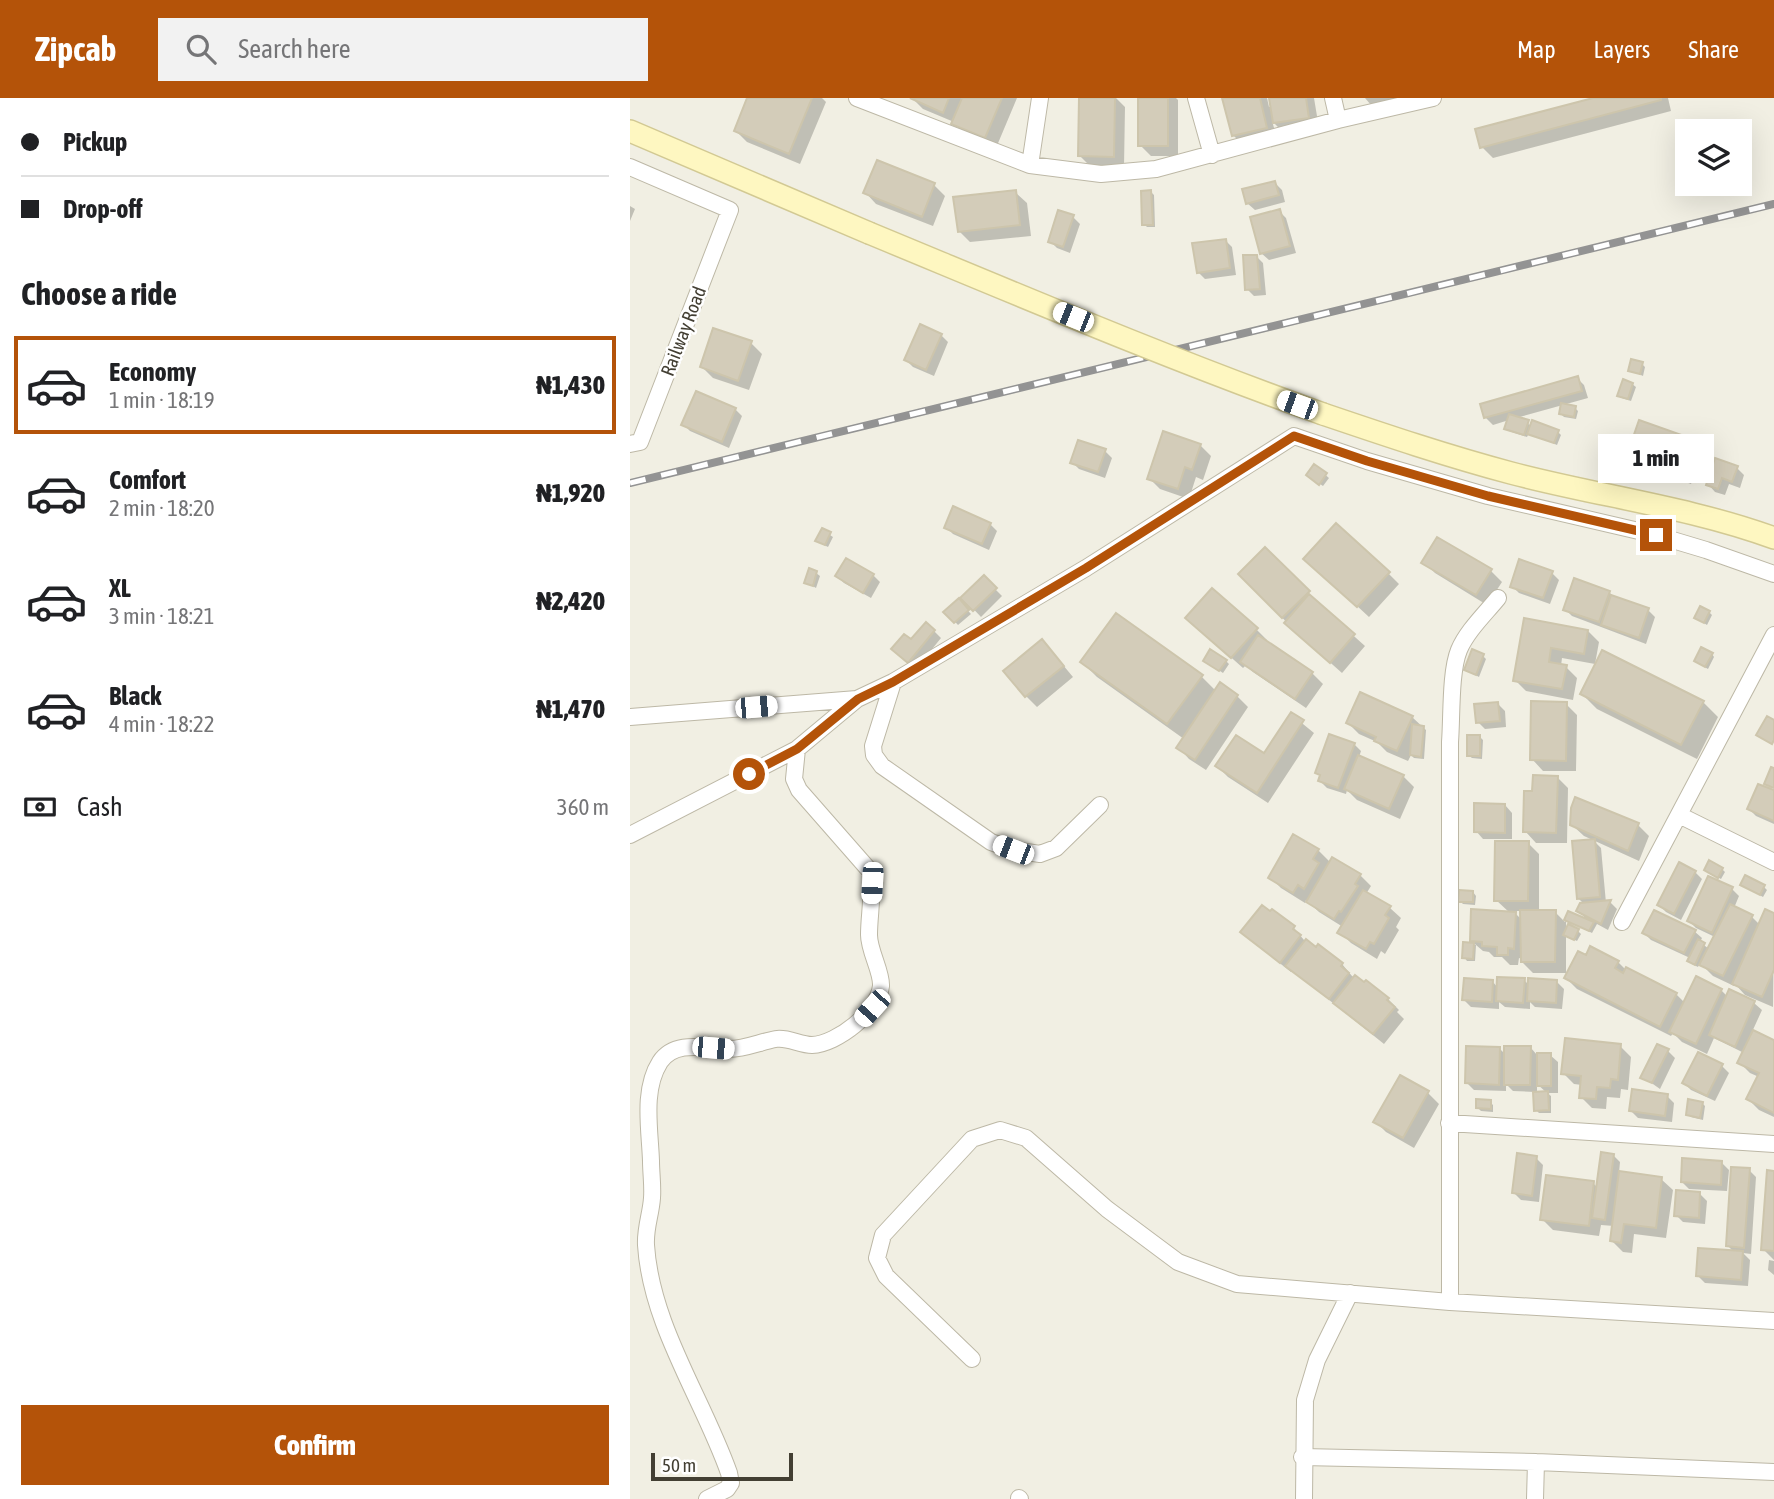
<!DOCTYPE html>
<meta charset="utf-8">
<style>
:root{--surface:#fff;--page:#f2f2f2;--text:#202124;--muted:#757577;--line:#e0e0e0;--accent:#b45309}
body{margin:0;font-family:"Asap Condensed",sans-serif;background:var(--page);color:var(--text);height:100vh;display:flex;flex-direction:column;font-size:26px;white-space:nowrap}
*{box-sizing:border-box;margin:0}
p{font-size:23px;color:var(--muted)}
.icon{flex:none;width:38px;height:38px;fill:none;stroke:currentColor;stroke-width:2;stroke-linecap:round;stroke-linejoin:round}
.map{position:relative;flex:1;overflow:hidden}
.details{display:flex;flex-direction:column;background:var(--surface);width:630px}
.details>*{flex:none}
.hud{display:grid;align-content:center;height:154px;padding:0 21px;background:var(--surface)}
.tools{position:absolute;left:1045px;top:21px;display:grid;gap:14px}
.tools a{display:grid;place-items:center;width:77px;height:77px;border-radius:0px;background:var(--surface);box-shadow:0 7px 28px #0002;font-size:35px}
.scale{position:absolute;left:21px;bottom:18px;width:142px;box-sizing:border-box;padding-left:7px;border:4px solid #433f33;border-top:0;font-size:19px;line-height:24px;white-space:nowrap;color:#433f33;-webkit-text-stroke:5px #fff;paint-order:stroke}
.end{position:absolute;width:32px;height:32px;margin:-16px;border:9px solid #b45309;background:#fff;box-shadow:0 0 0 4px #fff}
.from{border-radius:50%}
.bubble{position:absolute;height:49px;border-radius:0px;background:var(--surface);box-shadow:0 7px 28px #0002;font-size:23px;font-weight:800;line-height:49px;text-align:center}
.car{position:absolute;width:21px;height:42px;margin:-21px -10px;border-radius:9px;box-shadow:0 0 5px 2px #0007;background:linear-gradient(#fff 24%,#345 0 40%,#fff 0 76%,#345 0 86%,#fff 0)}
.hud b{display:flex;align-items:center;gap:24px;height:66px;font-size:26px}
.hud b+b{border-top:2px solid var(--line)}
.hud i{width:18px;height:18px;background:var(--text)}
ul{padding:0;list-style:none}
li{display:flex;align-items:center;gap:21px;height:98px;margin:0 14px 10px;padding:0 7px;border:4px solid transparent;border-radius:0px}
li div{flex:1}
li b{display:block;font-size:26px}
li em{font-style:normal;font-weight:800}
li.selected{border-color:var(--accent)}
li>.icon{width:63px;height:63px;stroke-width:1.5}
h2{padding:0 21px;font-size:32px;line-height:84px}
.pay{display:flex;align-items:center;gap:18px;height:77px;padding:0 21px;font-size:26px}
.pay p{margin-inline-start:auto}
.cta{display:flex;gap:14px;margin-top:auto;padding:14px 21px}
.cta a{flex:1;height:80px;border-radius:0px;background:var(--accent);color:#fff;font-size:28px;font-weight:800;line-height:80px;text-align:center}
header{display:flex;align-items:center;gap:42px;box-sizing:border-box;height:98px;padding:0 35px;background:var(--accent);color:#fff}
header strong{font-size:33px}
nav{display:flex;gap:38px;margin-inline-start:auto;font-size:24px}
.search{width:490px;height:63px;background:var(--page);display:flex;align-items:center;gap:18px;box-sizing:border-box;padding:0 24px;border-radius:0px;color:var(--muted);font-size:26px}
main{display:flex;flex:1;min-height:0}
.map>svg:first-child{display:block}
.shadow{fill:#0003;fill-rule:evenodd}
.building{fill:#d3ccb9;stroke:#cdc5ac;stroke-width:2}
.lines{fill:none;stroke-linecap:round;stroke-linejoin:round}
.street-casing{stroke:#bdb8a6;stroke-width:18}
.secondary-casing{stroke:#d2c993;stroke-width:24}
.street{stroke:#fff;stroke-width:16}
.secondary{stroke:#fef7c1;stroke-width:21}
.rail-casing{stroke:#939393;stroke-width:8}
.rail{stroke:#fff;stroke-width:5;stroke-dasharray:16;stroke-linecap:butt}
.secondary-bridge-casing{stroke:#d2c993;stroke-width:24;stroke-linecap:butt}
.secondary-bridge{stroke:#fef7c1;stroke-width:21}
.route{stroke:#b45309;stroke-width:9}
.labels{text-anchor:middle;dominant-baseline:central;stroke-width:5;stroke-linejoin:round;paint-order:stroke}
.street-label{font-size:19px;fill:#433f33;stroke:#fff}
</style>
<header>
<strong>Zipcab</strong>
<div class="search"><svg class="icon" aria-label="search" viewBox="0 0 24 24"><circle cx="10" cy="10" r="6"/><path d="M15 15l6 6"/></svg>Search here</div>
<nav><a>Map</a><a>Layers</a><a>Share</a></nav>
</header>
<main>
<section class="details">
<div class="hud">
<b><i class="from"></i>Pickup</b>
<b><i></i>Drop-off</b>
</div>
<h2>Choose a ride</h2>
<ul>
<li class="selected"><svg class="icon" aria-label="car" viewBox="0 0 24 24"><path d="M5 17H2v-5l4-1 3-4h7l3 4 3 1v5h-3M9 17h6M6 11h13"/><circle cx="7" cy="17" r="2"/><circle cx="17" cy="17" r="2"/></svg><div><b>Economy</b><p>1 min · 18:19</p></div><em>₦1,430</em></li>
<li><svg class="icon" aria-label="car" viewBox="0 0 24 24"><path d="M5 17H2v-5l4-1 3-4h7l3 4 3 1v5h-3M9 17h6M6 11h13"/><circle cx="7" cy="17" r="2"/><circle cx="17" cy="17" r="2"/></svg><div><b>Comfort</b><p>2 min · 18:20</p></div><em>₦1,920</em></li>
<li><svg class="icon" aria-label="car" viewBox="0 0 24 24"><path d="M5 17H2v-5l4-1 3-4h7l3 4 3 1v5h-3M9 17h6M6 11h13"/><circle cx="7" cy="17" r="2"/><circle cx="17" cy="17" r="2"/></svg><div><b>XL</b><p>3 min · 18:21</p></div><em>₦2,420</em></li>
<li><svg class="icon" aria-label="car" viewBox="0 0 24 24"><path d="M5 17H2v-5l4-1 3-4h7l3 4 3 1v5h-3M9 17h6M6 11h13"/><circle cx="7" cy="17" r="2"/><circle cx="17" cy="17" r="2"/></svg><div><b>Black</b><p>4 min · 18:22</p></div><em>₦1,470</em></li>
</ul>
<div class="pay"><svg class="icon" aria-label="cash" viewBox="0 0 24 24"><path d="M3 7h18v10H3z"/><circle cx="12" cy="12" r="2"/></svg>Cash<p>360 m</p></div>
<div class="cta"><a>Confirm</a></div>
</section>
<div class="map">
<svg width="1144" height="1401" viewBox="0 0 1144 1401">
<rect width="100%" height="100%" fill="#f1efe3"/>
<path class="shadow" d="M119,0H192L196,4L170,66L117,44L106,33Z
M282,0H387L366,50L334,36L324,24L293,11Z
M450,0H486L495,9L494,69H461L450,58Z
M510,0H546L548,2V58H521L510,47Z
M594,0H637L639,9L642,8L640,0H684L689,30L655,36L642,23L647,40L614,48L603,37Z
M735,0H779L747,14Z
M970,0H1038L1041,13L863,60L852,49Z
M248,64L304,87L315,98L303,128L246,106L235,94Z
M645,85L652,92L655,104L625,112L617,105Z
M385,94L397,105L401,138L340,144L329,133Z
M521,94L524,97L525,129H517L514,126Z
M0,108L5,111L0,123Z
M649,113L656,120L666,155L639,162L631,155Z
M443,119L450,126L440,155L427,150L420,143Z
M595,142L602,149L606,177L575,181L568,174Z
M626,158L633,165L636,197L624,198L617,191Z
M311,237L318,244L304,278L283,269L276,262Z
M121,245L132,256L119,292L83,280L72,269Z
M1012,266L1015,269L1013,278L1000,272Z
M947,280L954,287L958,300L886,320L902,328L928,334L931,337L927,347L899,335L897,339L879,333L876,330L879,322L863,327L856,320Z
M1002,286L1006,289L1001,303L992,300L989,297Z
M945,310L948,313L946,321L934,319L931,316Z
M105,311L112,318L99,350L60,333L53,326Z
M1062,343L1073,354L1061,386L1010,368L999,357Z
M570,347L581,358L573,382L566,379L559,401L530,391L519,380Z
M475,353L482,360L475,380L449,371L442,364Z
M685,368L699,380L693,388L681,380Z
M1107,370L1114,377L1110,390L1099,386L1095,397L1085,394L1078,386Z
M360,426L367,433L359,452L323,436L316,429Z
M192,432L203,439L198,449L190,445Z
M635,451L688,506L735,548L712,575L667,535L610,476Z
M794,464L861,473L872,484L857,507L805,475Z
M687,471L758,475L769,486L739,519Z
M186,475L190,478L186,490L176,484Z
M922,475L929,482L920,506L889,495L882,488Z
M243,477L250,484L241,500L214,485L207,478Z
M354,480L372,498L351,519L333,500Z
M979,494L986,501L1018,512L1025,519L1016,546L942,518L935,511Z
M329,503L341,516L328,527L316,514Z
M1079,514L1082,517L1077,527L1066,520Z
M896,522L958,533L969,544L965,566L932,560L931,568L936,569L947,580L943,602L896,593L885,582Z
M568,530L626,531L637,542L636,544L682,575L693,586L676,610L623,574L616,567L613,570Z
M304,533L311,540L286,571L271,558L281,544Z
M423,555L443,579L407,609L396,598Z
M1082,556L1084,559L1078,571L1069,566Z
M853,558L856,561L849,579L836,572Z
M596,563L599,566L593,575L578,565Z
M452,564L571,578L586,593L607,598L618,609L576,672L559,661L549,650L554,641L467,579Z
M952,596L1073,604L1088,619L1067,661L967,611Z
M868,606L875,613L876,629L855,631L848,624Z
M936,606L947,617L946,673H913L902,661Z
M662,617L684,635L638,705L598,679L587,668L635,657Z
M782,619L796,632L794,661L784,660L781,657L778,663L757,654L747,644L729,636L718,625Z
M850,639L853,642L852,661L842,660L838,657Z
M724,646L731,653L729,659L773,678L784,689L770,721L727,702L717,692L716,696L697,690L690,683L691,678L687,675Z
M927,679L938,690L937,745H906L895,733L904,695Z
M1144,694V726L1126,718L1119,711Z
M946,702L1008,727L1019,738L1009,763L954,738L942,727Z
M875,707L882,715V741H853L846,733Z
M964,743L971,750L976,805L980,804L987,811L978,832L967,826L962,835L936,822V835L948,833L951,836L947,843L936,838V875H903L892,864V861L889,860L888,867H880L872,859H864L859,854L853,853L846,847L845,863H837L834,859L835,846L846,847L841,842L880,815L866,802L898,745L909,756V814H925L935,824L939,815L958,823L948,812L954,806L948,800ZM883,813H892V822Z
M688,752L701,765L730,777L741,788L736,796L760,810L771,820L766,829L769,832L755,856L751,853L747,861L721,845L710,834L713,829L689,814L676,802L675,805L651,790L640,779Z
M1092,771L1095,774L1091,781L1079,775Z
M1065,774L1072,781L1051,822L1036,814L1029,807Z
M1079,780L1102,791L1109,798L1104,810L1122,819L1130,827L1144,817L1143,909L1115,897L1105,886L1104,888L1083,878L1070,865L1068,869L1062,866L1059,863L1060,860L1021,842L1014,835L1064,833L1072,840L1070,844L1079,851L1085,839L1066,830L1059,823Z
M1112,787L1134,789L1137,792L1133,799Z
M843,794L846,798L845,807L833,806L830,803Z
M643,813L664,830L674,842L712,866L722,878L758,901L769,912L767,914L774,921L754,946L663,873L661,874L624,845L613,834Z
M957,859L988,864L996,872L1046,896L1055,905L1091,892L1098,899L1100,894L1124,905L1132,912L1122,934L1144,944V1019L1129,1012L1118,1001L1129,979L1120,975L1109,964L1114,955L1084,940L1077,956L1052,944L1043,935L1041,938L947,891L936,880Z
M894,882L899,887L927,884L934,891L932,911L905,909L900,904V911L875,909L869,904V911L841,909L834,902L863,884L868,890Z
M990,948L1001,959L998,992L991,991L990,1000L977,999L976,1011L962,1010L951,999L952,987L944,986L933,975Z
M869,950L876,957L901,950L907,957H920L928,964V995H917L921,998V1015H909L906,1012L905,994L883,993L876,986V993L844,992L837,985ZM907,986L917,995L907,996Z
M1038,953L1045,960L1030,991L1013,979Z
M1092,968L1099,975L1085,1003L1061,992L1054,985Z
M771,979L798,995L809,1006L784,1050L756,1034L745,1023Z
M1037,998L1044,1005L1042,1024L1008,1020L1001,1013Z
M860,1004L863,1007V1014L851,1013L848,1010Z
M1072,1005L1075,1008L1073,1022L1061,1019L1057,1016Z
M983,1057L990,1064L989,1075L1031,1081L1043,1092L1036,1140L1004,1136L1002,1155L993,1154L982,1143L984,1128L971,1127L969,1138L923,1132L912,1121L963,1085L968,1090Z
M906,1060L913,1067L909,1104L891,1102L883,1094Z
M1092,1065L1099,1072L1097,1093L1059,1091L1052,1084Z
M1119,1072L1126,1079L1121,1156L1113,1155L1120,1162L1118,1188L1075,1185L1068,1178L1104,1154L1097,1147Z
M1144,1074V1162L1133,1151Z
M1070,1096L1077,1103L1075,1126L1053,1124L1046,1117Z
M1139,1162L1144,1163V1177L1138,1172Z"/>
<path class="building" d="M117,0H182L159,56L104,33Z
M280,0H319L313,15Z
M332,0H372L355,40L321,26Z
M449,0H485L484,59L448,58Z
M508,0H538V48H508Z
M592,0H630L637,30L602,38Z
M639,0H676L679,20L643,25Z
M963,0H1031V2L850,50L845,31Z
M247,62L305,85L292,119L233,95Z
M645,83L649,97L616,106L612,91Z
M386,92L390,127L328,134L323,99Z
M521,92L523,127H512L511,93Z
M650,111L660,148L630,156L620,119Z
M428,112L444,117L433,149L418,144Z
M596,141L600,170L567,175L562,145Z
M613,157H627L630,191L615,192Z
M290,226L312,236L296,272L274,262Z
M83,230L122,243L108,283L70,269Z
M1001,261L1013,264L1010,276L998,273Z
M948,278L952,293L854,320L850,306Z
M993,281L1003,285L998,301L987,298Z
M66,293L106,310L92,344L51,327Z
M931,305L946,308L944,319L929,316Z
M879,316L899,322L894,337L874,331Z
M902,322L929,332L924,345L897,336Z
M1009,322L1063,341L1050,376L997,357Z
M533,333L571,346L562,372L555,369L548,391L517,381Z
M448,342L476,351L468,374L440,365Z
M1085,360L1108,368L1102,384L1092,380L1088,391L1076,387Z
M684,366L697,375L689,387L676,377Z
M323,408L361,425L352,446L314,430Z
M706,425L760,474L727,509L673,461Z
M192,430L201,434L195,447L185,443Z
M807,439L862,471L846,497L791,465Z
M635,449L680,493L652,520L608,476Z
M216,460L244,476L233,495L205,478Z
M889,461L923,473L913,500L880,489Z
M179,470L187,473L183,488L174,485Z
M354,477L367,490L343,513L330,500Z
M944,480L980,493L969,524L933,512Z
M582,490L628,530L601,560L555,520Z
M679,496L725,536L700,565L654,525Z
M981,497L1019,510L1009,540L971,527Z
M329,500L339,512L324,525L313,514Z
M1070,508L1080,513L1074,525L1064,520Z
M486,515L573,577L537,626L450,564Z
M894,520L958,532L954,556L921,550L919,564L937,567L932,591L883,583Z
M296,524L305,532L278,565L261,551L274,536L281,541Z
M628,537L683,574L665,601L610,564Z
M412,541L434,568L395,599L373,573Z
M1071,549L1083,555L1075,569L1064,563Z
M580,551L597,562L589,573L573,563Z
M842,551L854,556L846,577L834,572Z
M972,552L1074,603L1051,647L950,596Z
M590,584L608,597L565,662L546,650Z
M730,594L783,618L767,653L744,643L746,639L716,625Z
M901,603L937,604L936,663L900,662Z
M868,604L870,623L846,625L844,606Z
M661,614L674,622L627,695L585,668L606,637L634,655Z
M1137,618L1144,622V642L1142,646L1126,637Z
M782,626L794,628L791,659L780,657Z
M699,636L725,645L708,690L688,683L690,677L685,675Z
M837,637H850V658H837Z
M728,657L774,677L759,711L714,691Z
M1141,669L1144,670V690L1134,686Z
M903,677L928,678L926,735L893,734L894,693H902Z
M1128,686L1144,692V723L1117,711Z
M945,699L1009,725L998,753L940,727L941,710Z
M844,705L875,706V735L844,734Z
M663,736L689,751L683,761L689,765L674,791L668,787L663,795L638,780Z
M965,741L970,799L947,801L942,743Z
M865,743H899L898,803H864Z
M702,759L731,776L725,786L728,788L711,814L709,813L704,821L676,804Z
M1079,762L1093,770L1088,780L1074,772Z
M1049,764L1066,773L1044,816L1027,807Z
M1115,777L1135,787L1130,797L1110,787Z
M1078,778L1103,789L1082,835L1057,823Z
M733,792L761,808L755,817L759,820L744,846L740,844L736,851L707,835Z
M829,792L843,793V804H828Z
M981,802L971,826L946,813L950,805Z
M1100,806L1123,817L1093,878L1069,867Z
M632,807L640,813L642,811L665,828L663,831L671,837L650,865L610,834Z
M841,811L886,814L884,851L878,850V857H867V849L852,848V844L840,843Z
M1135,811L1144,815V872L1132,899L1102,886Z
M890,812H926L925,864H891Z
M1024,812L1066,832L1054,855L1012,835Z
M938,813L964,824L959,833L934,822Z
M938,826L949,831L944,842L933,837Z
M676,841L686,849L688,846L713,865L711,868L719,875L699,901L655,868Z
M1068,841L1075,845L1065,867L1057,863Z
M833,844L844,845L843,861L832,860Z
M960,848L989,863L985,870L993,875L996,869L1047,895L1030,929L934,880L948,853L956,857Z
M725,877L734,884L736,882L759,900L757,902L765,909L743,936L703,905Z
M1066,878L1092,891L1066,946L1039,934Z
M867,879L895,880L893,905L866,903Z
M834,880L863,882L862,904L832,902Z
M898,880L927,882L926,905L897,903Z
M1099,891L1125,903L1105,949L1079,937Z
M1123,932L1144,942V1015L1116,1001L1129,975L1107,965Z
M935,940L991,946L988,982L981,981L980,990L967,989L966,1001L949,1000L951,978L931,976Z
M1027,946L1039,951L1022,985L1010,980Z
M836,948L870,949L869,987L835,985Z
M874,948H901L900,987H874Z
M1068,954L1093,966L1077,998L1052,985Z
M907,955H921V988H907Z
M770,977L799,993L773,1040L743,1024Z
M1002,991L1038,996L1035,1018L999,1013Z
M918,993L919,1012L904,1013L903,994Z
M846,1001L861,1002V1011L846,1010Z
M1058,1001L1073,1004L1070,1020L1056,1017Z
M971,1054L984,1056L975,1122L962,1120Z
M887,1055L907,1058L902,1098L882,1095Z
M1052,1060L1092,1063L1091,1087L1051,1084Z
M1101,1069L1120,1070L1114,1150L1096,1148Z
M1137,1072L1144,1073V1153L1131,1152Z
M989,1073L1032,1079L1026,1130L994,1126L991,1145L980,1143Z
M916,1077L964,1083L959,1128L910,1122Z
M1046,1092L1070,1094L1069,1120L1044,1118Z
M1068,1150L1113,1153L1111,1182L1066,1178Z"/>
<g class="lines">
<defs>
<path id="street" d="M227,0L400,67L471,76L526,71L708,22L803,0
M566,0L582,57
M703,0L708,22
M400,67L410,0
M0,69L100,112L10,344L0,346
M263,584L243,648L244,657L252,668L361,744L383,752L410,756L426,750L470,707
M0,619L227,601L263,584L456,470L664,338L737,363L858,398L1026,437L1076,452L1144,476
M1049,717L1144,764
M0,737L167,651L227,601
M992,824L1144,537
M819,1025L1144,1046
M820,1204V644C822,619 820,574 829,552C837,533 855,516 868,500
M342,1261L256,1178L247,1160L253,1137L342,1041L370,1032L396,1040L477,1111L548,1164L607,1186L820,1204L1144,1223
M672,1359L906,1364L1144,1374
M389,1400L390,1401
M77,1401L97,1391L101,1385L99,1375C73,1301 21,1227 16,1147C15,1130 21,1116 22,1100C23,1088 21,1075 21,1063C20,1032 12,992 30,964C45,941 77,951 99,951C115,951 130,944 146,941C158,939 170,947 182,947C207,946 248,914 251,888C252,874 239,853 239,837C239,816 244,794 240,773L169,692L164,681L167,651
M674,1401L675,1302L687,1262L720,1195
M905,1401L906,1364"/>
<path id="secondary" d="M0,33L239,135
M693,316C755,337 817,358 881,375C968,398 1059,409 1144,440"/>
</defs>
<use href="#street" class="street-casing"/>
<use href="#secondary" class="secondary-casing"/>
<use href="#street" class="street"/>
<use href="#secondary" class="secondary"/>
<defs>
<path id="rail" d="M0,385L1144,106"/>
</defs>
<use href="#rail" class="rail-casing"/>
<use href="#rail" class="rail"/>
<defs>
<path id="secondary-bridge" d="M239,135C389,197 539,261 693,316"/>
</defs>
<use href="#secondary-bridge" class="secondary-bridge-casing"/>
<use href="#secondary-bridge" class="secondary-bridge"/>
</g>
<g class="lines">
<path class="route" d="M119,676L167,651L228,601L263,584L456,470L664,338L737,363L858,398L1026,437"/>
</g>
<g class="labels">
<g class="street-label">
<text transform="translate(53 233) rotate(-69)">Railway Road</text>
</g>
</g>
</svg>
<div class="tools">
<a><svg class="icon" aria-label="layers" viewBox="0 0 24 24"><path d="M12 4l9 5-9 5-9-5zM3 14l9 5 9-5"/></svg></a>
</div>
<div class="scale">50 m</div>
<i class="end from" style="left:119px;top:676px"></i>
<i class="end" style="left:1026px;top:437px"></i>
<div class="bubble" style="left:968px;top:336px;width:116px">1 min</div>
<i class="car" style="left:443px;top:219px;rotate:292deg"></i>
<i class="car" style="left:667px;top:307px;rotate:290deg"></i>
<i class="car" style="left:126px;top:609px;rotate:85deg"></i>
<i class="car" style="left:383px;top:752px;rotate:291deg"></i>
<i class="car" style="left:242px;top:785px;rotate:183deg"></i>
<i class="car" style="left:242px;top:910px;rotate:222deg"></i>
<i class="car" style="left:83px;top:950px;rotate:95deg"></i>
</div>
</main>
